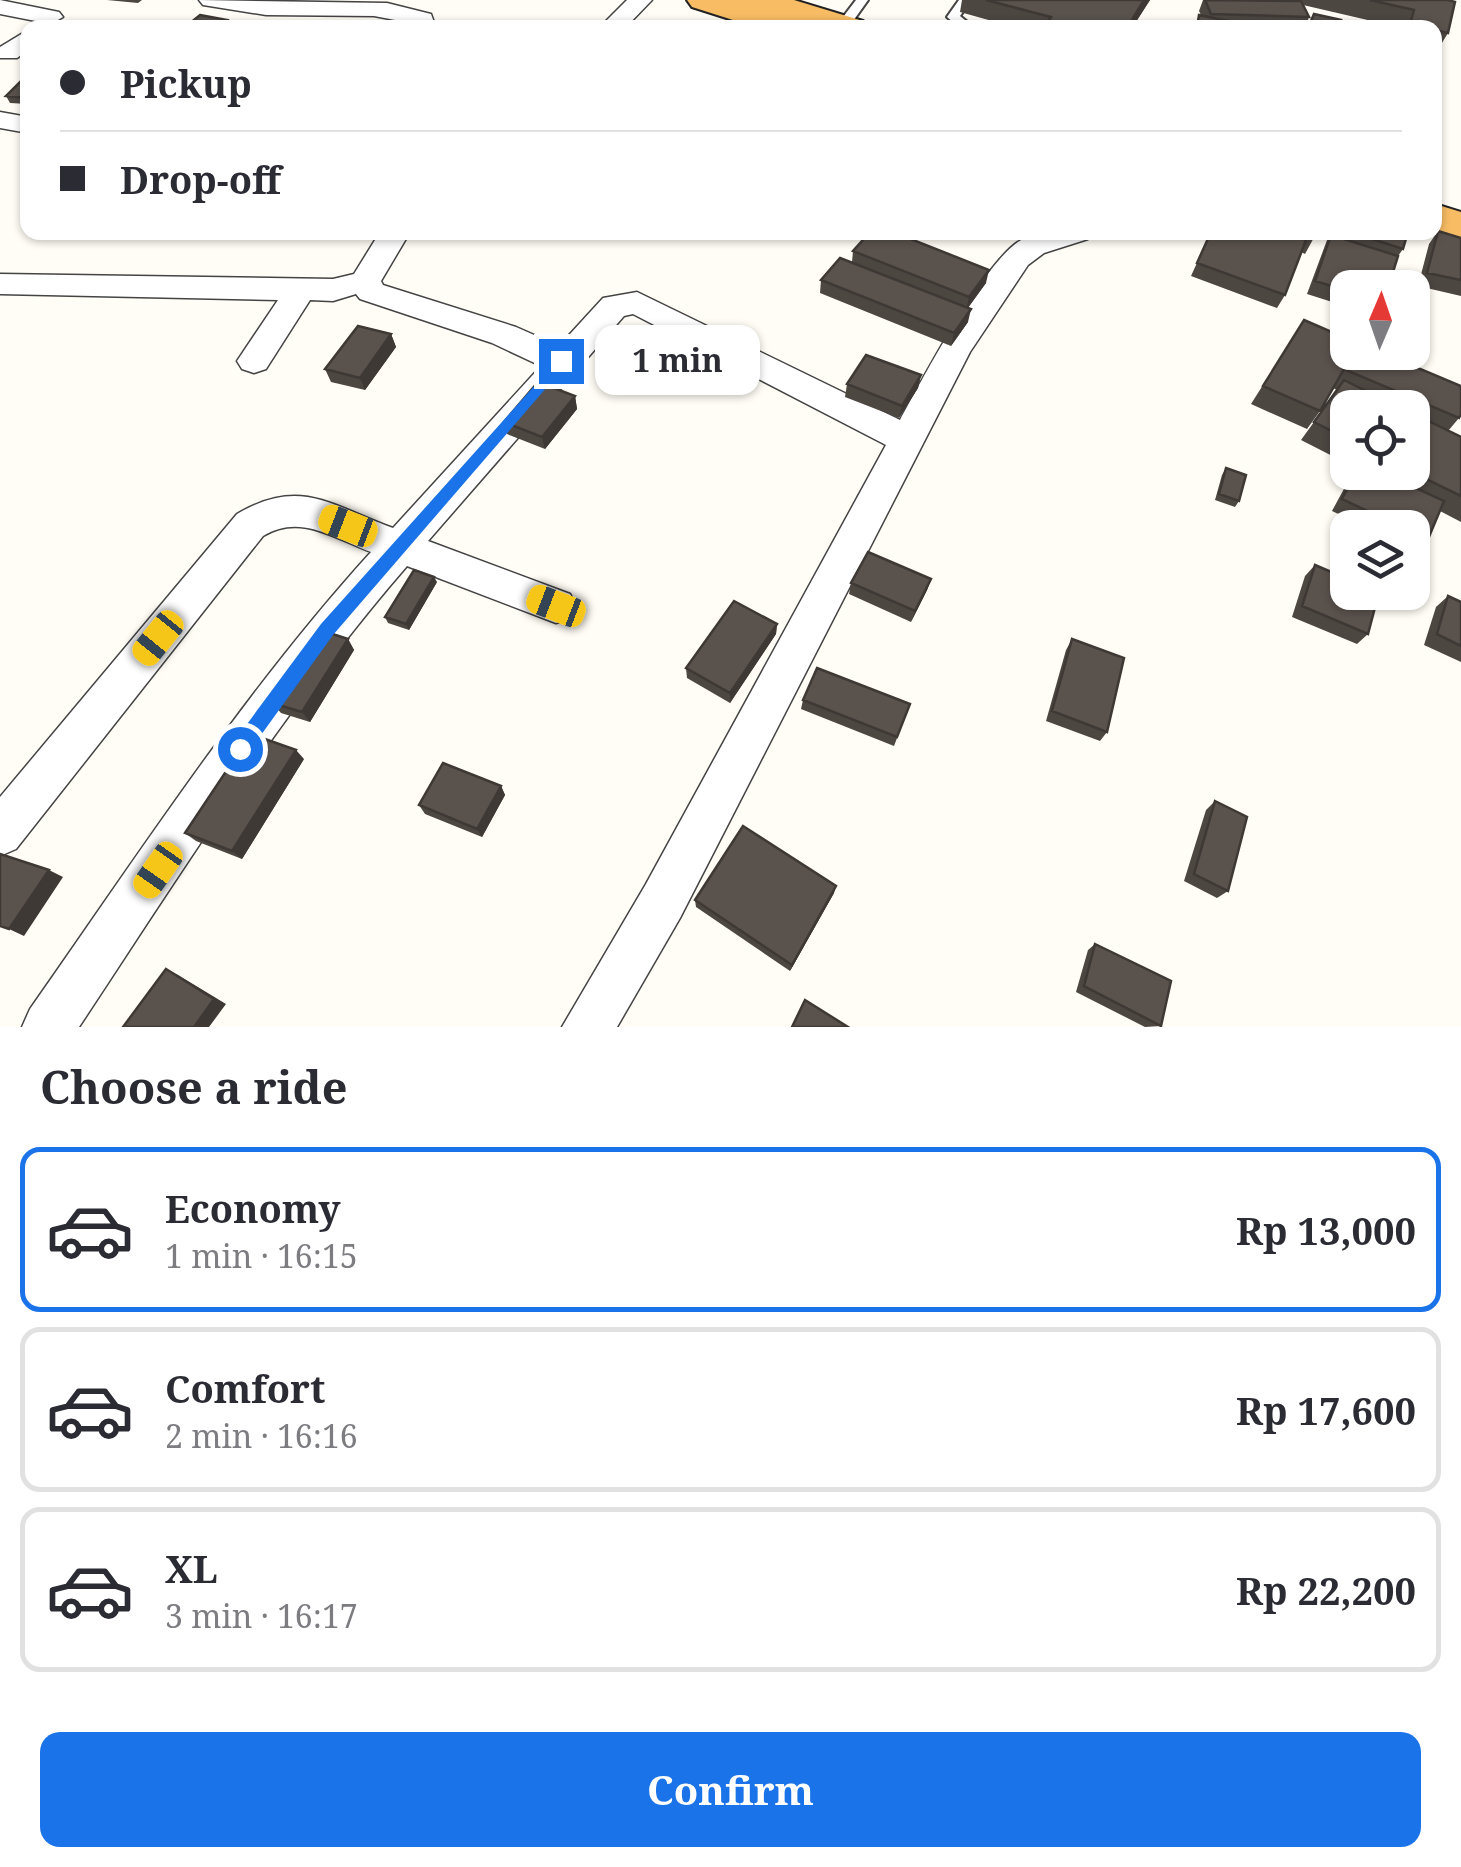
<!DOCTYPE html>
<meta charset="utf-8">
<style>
:root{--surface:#fff;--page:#f7f7f7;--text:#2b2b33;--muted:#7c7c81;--line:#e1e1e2;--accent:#1a73e8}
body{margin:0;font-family:"Noto Serif",serif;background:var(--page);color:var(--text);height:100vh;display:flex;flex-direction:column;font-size:38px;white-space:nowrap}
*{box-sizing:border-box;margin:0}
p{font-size:32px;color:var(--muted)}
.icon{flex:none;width:55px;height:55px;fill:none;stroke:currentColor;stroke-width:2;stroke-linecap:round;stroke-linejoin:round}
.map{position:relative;height:1027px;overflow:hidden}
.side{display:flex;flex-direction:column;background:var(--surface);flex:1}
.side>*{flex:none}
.top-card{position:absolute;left:20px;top:20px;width:1422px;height:220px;border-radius:20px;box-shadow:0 2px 8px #0004;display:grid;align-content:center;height:220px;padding:0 40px;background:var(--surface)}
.needle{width:65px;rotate:2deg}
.fabs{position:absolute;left:1330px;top:270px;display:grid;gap:20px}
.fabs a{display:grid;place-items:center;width:100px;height:100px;border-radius:20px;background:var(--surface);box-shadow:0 2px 8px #0004;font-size:50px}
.end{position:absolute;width:45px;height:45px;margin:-22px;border:12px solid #1a73e8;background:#fff;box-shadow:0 0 0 5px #fff}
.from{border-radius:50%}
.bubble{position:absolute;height:70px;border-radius:20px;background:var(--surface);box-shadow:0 2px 8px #0004;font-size:32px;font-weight:700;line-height:70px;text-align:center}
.car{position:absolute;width:30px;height:60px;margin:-30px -15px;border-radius:12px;box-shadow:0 0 8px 2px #0007;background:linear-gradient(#f5c518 24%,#345 0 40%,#f5c518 0 76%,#345 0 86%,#f5c518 0)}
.top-card b{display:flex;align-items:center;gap:35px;height:95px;font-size:38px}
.top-card b+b{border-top:2px solid var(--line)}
.top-card i{width:25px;height:25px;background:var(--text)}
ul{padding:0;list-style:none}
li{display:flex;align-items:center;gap:30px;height:165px;margin:0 20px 15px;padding:0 20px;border:5px solid var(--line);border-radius:20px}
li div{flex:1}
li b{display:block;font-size:38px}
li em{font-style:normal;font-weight:700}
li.on{border-color:var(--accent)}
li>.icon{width:90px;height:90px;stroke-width:1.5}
h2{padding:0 40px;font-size:45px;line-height:120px}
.primary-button{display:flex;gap:20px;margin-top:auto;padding:20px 40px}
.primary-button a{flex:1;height:115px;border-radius:20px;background:var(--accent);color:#fff;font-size:40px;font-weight:700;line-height:115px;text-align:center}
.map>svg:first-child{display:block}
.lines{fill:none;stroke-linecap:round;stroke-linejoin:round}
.service-casing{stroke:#444;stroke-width:4}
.minor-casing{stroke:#444;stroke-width:3}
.trunk-casing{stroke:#222;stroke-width:4}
.service{fill:#fff;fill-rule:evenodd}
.minor{fill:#fff;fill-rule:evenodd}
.trunk{fill:#f7bc64;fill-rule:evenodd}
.wall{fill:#4d4742}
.shaded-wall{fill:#3f3936}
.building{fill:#5a524d;stroke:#3f3936;stroke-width:2.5}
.route{fill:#1a73e8}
</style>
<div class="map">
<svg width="1461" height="1027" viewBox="0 0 1461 1027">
<rect width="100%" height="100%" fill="#fffdf5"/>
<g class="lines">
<defs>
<path id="service" d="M856,0H868L848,28H838L837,25Z
M959,0H971L960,16L975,28H960L947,17Z"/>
<path id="minor" d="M0,0L59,12L63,17L51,24L0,14Z
M199,0L387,3L431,14L436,28H412L411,23L374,16L266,15L203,5Z
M627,0H652L625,28H599Z
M28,30V50L17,58H0V47Z
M0,112L28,117V133L0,128Z
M380,232H410L381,281L383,285L516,327L559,346L603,298L637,292L900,420C921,382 987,256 1023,239C1044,229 1070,232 1093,232L1088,239L1044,253L1028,265L970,352L680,918L617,1027H562L646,884L886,445L633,314L624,316L428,541L570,594L576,606L570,618L556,623L407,566C283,709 183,870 79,1027H22L30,1009C139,854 243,693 371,552C334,538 300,513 263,536L16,849L0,856V797L237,514C300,477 330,505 393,528L541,366L492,343L360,299L356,294L333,301L310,300L266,369L254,373L242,369L237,361L278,300L0,294V274L333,279L354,274Z"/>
<path id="trunk" d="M687,0H794L863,21L868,28H758L692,7Z
M1435,204L1461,212V240L1435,232Z"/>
</defs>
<use href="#service" class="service-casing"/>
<use href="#minor" class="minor-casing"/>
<use href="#trunk" class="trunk-casing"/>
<use href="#service" class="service"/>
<use href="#minor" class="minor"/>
<use href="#trunk" class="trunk"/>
</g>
<path class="wall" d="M107,0H142L138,3Z
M962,0H1150L1132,28H1017L960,12Z
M1203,0L1301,2L1302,0H1448V33L1437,51H1435V28H1402L1303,5L1309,17L1305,28H1194L1199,15H1201L1199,11Z
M28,74V104L10,103L6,96Z
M1438,231L1461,238V296L1418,286L1429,244Z
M1211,232H1317L1305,254L1301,252L1285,295L1277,308L1191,276Z
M1330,232H1408L1403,249L1396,259L1348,288V307L1307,294Z
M853,251L986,283L968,308V322L951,346L820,293L821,280L852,262Z
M1304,320L1459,418L1448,431L1461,437V522L1440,511L1428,539L1416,551L1412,549V528H1368L1332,511L1353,472H1412V408H1348V464L1301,440L1337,390L1333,388L1320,411L1307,429L1251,404Z
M391,334L396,347L365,390L331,382L325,369Z
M921,375L918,388L899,418L845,397L847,384Z
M575,396L577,409L545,449L507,434L504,422Z
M1226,468L1239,501L1235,507L1215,500L1222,475Z
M1315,565L1368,634L1357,644L1292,617L1305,576Z
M931,579L927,590L911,622L849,594L851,583Z
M437,582L409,630L388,623L385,617Z
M1448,596L1461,602V662L1424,645L1436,607Z
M777,624L776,634L730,703L687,678L686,668Z
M348,639L354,650L310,722L281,713L272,703Z
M1072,639L1107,732L1100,741L1046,721L1066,650Z
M803,700L910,704L894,746L801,709Z
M304,759L242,859L196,841L185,833Z
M501,786L505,795L482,837L425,814L419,805Z
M1215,801L1228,891L1217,898L1184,881L1206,810Z
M834,893L790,971L696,907L695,900Z
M1095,944L1161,1026L1145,1027L1076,992L1088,950Z"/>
<path class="shaded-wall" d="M1144,0H1150L1132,28H1127Z
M227,20L230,26L228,28H218Z
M989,270L986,283L966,310L969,297Z
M971,309L968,322L951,346L954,333Z
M391,334L396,347L365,390L360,378Z
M921,375L918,388L899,418L902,406Z
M575,396L577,409L545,449L542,437Z
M434,577L437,582L409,630L406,624Z
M931,579L927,590L911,622L915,611Z
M777,624L776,634L730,703V693Z
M348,639L354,650L310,722L302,712Z
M296,750L304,759L242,859L232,851Z
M501,786L505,795L482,837L477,829Z
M49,870L63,877L24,936L9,929Z
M836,886L834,893L790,971L792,965Z
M166,969L178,975L226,1004L209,1027H194Z"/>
<path class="building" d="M986,0H1144L1127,28H1044L1051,17Z
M1205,0L1301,1L1309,17L1211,14Z
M1370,0H1448L1455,2L1448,33L1435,30V28H1425L1410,24L1414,10Z
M1314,14L1341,20L1338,28H1308Z
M200,15L227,20L218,28H184Z
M1199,15L1262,28H1197Z
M1346,24L1363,28H1345Z
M28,74V98L6,96Z
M1438,231L1461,238V280L1427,273Z
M870,232H893L989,270L969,297L853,251Z
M1211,232H1284L1306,240L1285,295L1197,263Z
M1369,232H1408L1403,249L1369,238Z
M1331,235L1398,256L1388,288H1348V291L1315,281Z
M840,258L971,309L954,333L821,280Z
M1304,320L1348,339V352H1380L1461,386V414L1459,418L1344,369L1320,411L1263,386Z
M358,326L391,334L360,378L325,369Z
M866,355L921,375L902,406L847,384Z
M1344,380L1400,408H1348V439L1314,422Z
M538,382L575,396L542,437L504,422Z
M1412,413L1461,437V496L1412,472Z
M1226,468L1246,475L1239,501L1219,494Z
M1356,472H1382L1444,501L1428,539L1412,532V528H1403L1342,499Z
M868,552L931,579L915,611L851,583Z
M1315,565L1348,579V592H1379L1368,634L1302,606Z
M414,570L434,577L406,624L385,617Z
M1448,596L1461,602V646L1437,634Z
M734,601L777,624L730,693L686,668Z
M320,630L348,639L302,712L272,703Z
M1072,639L1124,658L1107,732L1052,711Z
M817,668L910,704L897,737L803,700Z
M251,734L296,750L232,851L185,833Z
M443,763L501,786L477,829L419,805Z
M1215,801L1247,817L1228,891L1194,874Z
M743,826L836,886L792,965L695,900Z
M0,854L49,870L9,929L0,926Z
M1095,944L1171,981L1161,1026L1084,986Z
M166,969L214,999L194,1027H123Z
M805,1000L848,1027H792Z"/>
<path class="route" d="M561,356L566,358V365L333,635L246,756H233V743L321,624Z"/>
</svg>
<div class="fabs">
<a><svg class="needle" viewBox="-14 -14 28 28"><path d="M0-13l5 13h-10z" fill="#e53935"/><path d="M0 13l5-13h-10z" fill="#7c7c81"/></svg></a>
<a><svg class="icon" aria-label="locate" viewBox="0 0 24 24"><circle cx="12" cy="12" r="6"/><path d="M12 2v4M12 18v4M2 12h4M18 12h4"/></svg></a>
<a><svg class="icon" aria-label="layers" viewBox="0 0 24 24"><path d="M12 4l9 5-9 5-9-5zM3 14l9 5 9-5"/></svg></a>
</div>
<i class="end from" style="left:240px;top:749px"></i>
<i class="end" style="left:561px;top:361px"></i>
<div class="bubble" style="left:595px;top:325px;width:165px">1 min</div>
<i class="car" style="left:348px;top:526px;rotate:291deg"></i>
<i class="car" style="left:556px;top:606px;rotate:291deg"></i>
<i class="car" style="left:158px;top:638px;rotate:219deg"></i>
<i class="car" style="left:158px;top:870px;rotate:215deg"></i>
<div class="top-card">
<b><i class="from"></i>Pickup</b>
<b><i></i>Drop-off</b>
</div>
</div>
<section class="side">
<h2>Choose a ride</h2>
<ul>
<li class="on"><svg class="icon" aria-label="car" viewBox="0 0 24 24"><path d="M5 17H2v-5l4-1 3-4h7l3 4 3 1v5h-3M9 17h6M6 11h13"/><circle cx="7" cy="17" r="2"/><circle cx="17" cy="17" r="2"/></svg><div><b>Economy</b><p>1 min · 16:15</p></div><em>Rp 13,000</em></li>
<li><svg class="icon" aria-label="car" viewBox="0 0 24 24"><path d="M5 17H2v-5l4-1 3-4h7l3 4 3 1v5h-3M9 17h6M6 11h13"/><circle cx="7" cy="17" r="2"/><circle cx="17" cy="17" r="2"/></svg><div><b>Comfort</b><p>2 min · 16:16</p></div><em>Rp 17,600</em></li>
<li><svg class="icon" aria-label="car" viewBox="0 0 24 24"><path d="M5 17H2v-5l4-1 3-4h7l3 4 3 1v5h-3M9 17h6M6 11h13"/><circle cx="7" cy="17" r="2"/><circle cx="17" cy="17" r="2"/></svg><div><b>XL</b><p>3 min · 16:17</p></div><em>Rp 22,200</em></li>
</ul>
<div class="primary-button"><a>Confirm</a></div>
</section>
